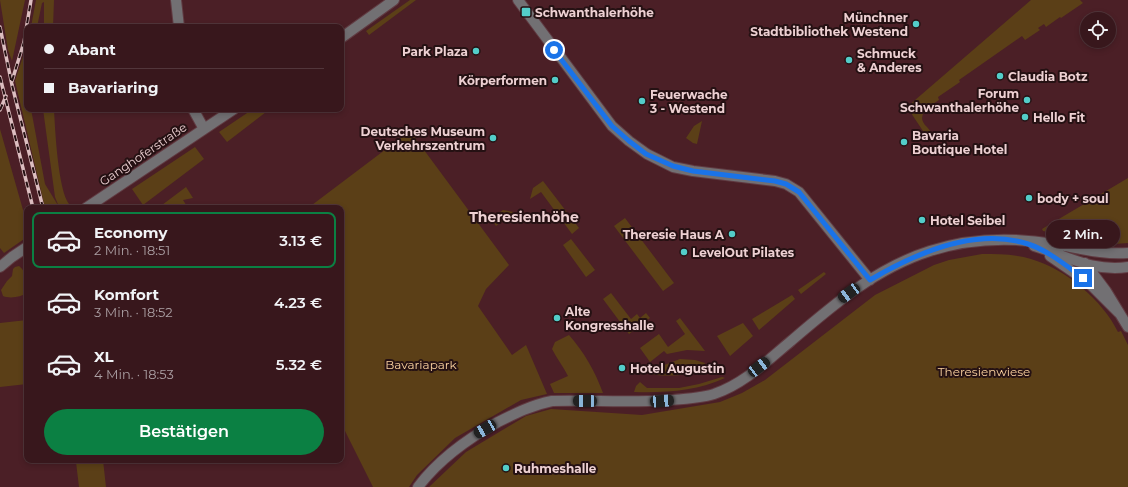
<!DOCTYPE html>
<html lang="de">
<meta charset="utf-8">
<style>
:root{--surface:#38171c;--page:#3f2025;--text:#f1f3f6;--muted:#ab9fa3;--line:#52363b;--accent:#0b8043}
body{margin:0;font-family:Montserrat,sans-serif;background:var(--page);color:var(--text);height:100vh;display:flex;flex-direction:column;font-size:15px;white-space:nowrap}
*{box-sizing:border-box;margin:0}
p{font-size:13px;color:var(--muted)}
.icon{flex:none;width:22px;height:22px;fill:none;stroke:currentColor;stroke-width:2;stroke-linecap:round;stroke-linejoin:round}
.map{position:relative;flex:1;overflow:hidden}
.sheet{position:absolute;left:24px;top:205px;width:320px;height:258px;display:flex;flex-direction:column;background:var(--surface);border-radius:8px;box-shadow:0 2px 6px #0003,0 0 0 1px var(--line)}
.sheet>*{flex:none}
.hud{position:absolute;left:24px;top:24px;width:320px;height:88px;border-radius:8px;box-shadow:0 2px 6px #0003,0 0 0 1px var(--line);display:grid;align-content:center;height:88px;padding:0 20px;background:var(--surface)}
.fabs{position:absolute;left:1080px;top:12px;display:grid;gap:8px}
.fabs a{display:grid;place-items:center;width:36px;height:36px;border-radius:50%;background:var(--surface);box-shadow:0 2px 6px #0003,0 0 0 1px var(--line);font-size:20px}
.end{position:absolute;width:18px;height:18px;margin:-9px;border:5px solid #1a73e8;background:#fff;box-shadow:0 0 0 2px #fff}
.from{border-radius:50%}
.bubble{position:absolute;height:28px;border-radius:14px;background:var(--surface);box-shadow:0 2px 6px #0003,0 0 0 1px var(--line);font-size:13px;font-weight:600;line-height:28px;text-align:center}
.car{position:absolute;width:12px;height:24px;margin:-12px -6px;border-radius:5px;box-shadow:0 0 3px 1px #0007;background:linear-gradient(#222 24%,#8ab4d8 0 40%,#222 0 76%,#8ab4d8 0 86%,#222 0)}
.hud b{display:flex;align-items:center;gap:14px;height:38px;font-size:15px}
.hud b+b{border-top:1px solid var(--line)}
.hud i{width:10px;height:10px;background:var(--text)}
ul{padding:7px 0 0;list-style:none}
li{display:flex;align-items:center;gap:12px;height:56px;margin:0 8px 6px;padding:0 12px;border:2px solid transparent;border-radius:8px}
li div{flex:1}
li b{display:block;font-size:15px}
li em{font-style:normal;font-weight:600}
li.on{border-color:var(--accent)}
li>.icon{width:36px;height:36px;stroke-width:1.5}
.action{display:flex;gap:8px;margin-top:auto;padding:8px 20px}
.action a{flex:1;height:46px;border-radius:24px;background:var(--accent);color:#fff;font-size:16px;font-weight:600;line-height:46px;text-align:center}
.map>svg:first-child{display:block}
.green{fill:#5b3f17}
.lines{fill:none;stroke-linecap:round;stroke-linejoin:round}
.secondary-casing{stroke:#603b42;stroke-width:12}
.secondary{stroke:#727073;stroke-width:10}
.rail-casing{stroke:#dcbec0;stroke-width:3.5}
.rail{stroke:#251113;stroke-width:2;stroke-dasharray:6;stroke-linecap:butt}
.route{stroke:#1a73e8;stroke-width:5}
.poi-dot{fill:#53cdc9;stroke:#251113;stroke-width:1.5}
.labels{text-anchor:middle;dominant-baseline:central;stroke-width:4;stroke-linejoin:round;paint-order:stroke}
.poi-label{font-size:12px;font-weight:bold;fill:#edd0d2;stroke:#251113;text-anchor:start}
.street-label{font-size:12px;fill:#edd0d2;stroke:#251113}
.park-label{font-size:12px;fill:#fad19f;stroke:#251113}
.quarter-label{font-size:14px;font-weight:bold;fill:#edd0d2;stroke:#251113}
</style>
<div class="map">
<svg width="1128" height="487" viewBox="0 0 1128 487">
<rect width="100%" height="100%" fill="#4b1f26"/>
<path class="green" d="M0,0H25L12,61L8,50Z
M36,0H54L53,27H44V2L42,3L37,27H31Z
M410,0H416L369,35L366,31Z
M1031,0H1080L1083,3L1061,18L1060,17L1046,27L1044,24L1038,28L1040,30L1025,40L1022,36L959,80L960,82L938,97L939,100C930,106 914,115 927,127C930,131 933,133 936,137L932,140L925,134L907,107Z
M27,44V68L25,78L27,90V109H31L45,184L59,207L55,197L43,109H54C55,129 58,190 69,204L63,208H45L15,81Z
M253,109H270L227,142L219,132Z
M702,121L697,144L693,143L686,138L694,126Z
M0,129L27,224V237L4,253L0,248Z
M410,131L509,265L486,289L478,306L512,355L526,345L547,394L521,400L455,438L417,475L409,487H373L341,423V208H308Z
M195,147L204,159L143,205L132,189Z
M1128,178V243L1114,244L1043,231L1042,229Z
M543,181L579,228L572,234L541,192L530,199L533,188Z
M186,187L193,198L183,200L188,208H158Z
M503,210L514,212L496,226L491,219Z
M625,218L674,283L663,291L614,226Z
M571,239L595,270L586,277L563,245Z
M982,254C998,254 1015,254 1031,259C1066,269 1103,301 1118,332L1121,331L1128,345V487H429L466,452L526,416L551,409L642,415L720,402L742,393L765,380L875,295L934,265L949,260Z
M19,266C28,273 27,283 27,293C21,297 10,299 3,296L1,290L7,281L12,276L13,269L15,267Z
M824,272L826,274L801,294L798,290Z
M611,293L631,319L637,314L640,318L646,313L650,318L629,334L603,299Z
M792,295L795,299L759,330L752,319Z
M680,318L705,351L687,350L667,354L664,351L650,362L640,348L659,334L668,347L685,334L676,321Z
M27,320V384L0,387V323Z
M743,323L753,336L730,356L717,336Z
M569,335C584,352 595,371 603,393H554L550,384L568,376C563,366 557,359 552,349L555,342Z
M680,359L695,360L705,363L703,369C692,376 663,377 651,374L652,371L659,367Z
M722,377L725,378C697,391 665,393 634,392L636,386L640,382L647,388H679L699,384Z
M95,460H103L106,487H79L76,462Z"/>
<g class="lines">
<defs>
<path id="secondary" d="M176,0L179,27
M518,0L612,126L629,141L647,154L673,167L693,171L775,181L786,184L799,192L870,280
M341,38L394,0
M193,109L204,129
M86,208L234,109
M1034,246C1067,256 1092,272 1128,267
M1050,256L1088,282L1119,313
M1085,263L1106,291L1128,327
M0,267L12,257L27,247
M418,487C439,459 467,439 498,422C516,413 532,405 552,401C592,400 631,403 671,400C685,399 701,398 714,394C744,384 768,360 791,341C833,305 876,268 930,251C970,238 1012,237 1054,244C1079,248 1102,255 1128,253"/>
</defs>
<use href="#secondary" class="secondary-casing"/>
<use href="#secondary" class="secondary"/>
<defs>
<path id="rail" d="M0,27L12,85L43,208
M0,77L33,208
M12,81L24,42L31,0
M0,110L6,96"/>
</defs>
<use href="#rail" class="rail-casing"/>
<use href="#rail" class="rail"/>
</g>
<g class="lines">
<path class="route" d="M554,50L612,126L629,141L646,154L673,166L693,171L775,181L786,184L799,192L870,280C914,254 976,227 1028,244C1047,250 1067,266 1083,278"/>
</g>
<g class="poi-dot">
<rect x="521" y="7" width="10" height="10" rx="2"/>
<circle cx="916" cy="24" r="4"/>
<circle cx="476" cy="51" r="4"/>
<circle cx="849" cy="60" r="4"/>
<circle cx="1000" cy="76" r="4"/>
<circle cx="555" cy="80" r="4"/>
<circle cx="1027" cy="100" r="4"/>
<circle cx="642" cy="101" r="4"/>
<circle cx="1025" cy="117" r="4"/>
<circle cx="493" cy="138" r="4"/>
<circle cx="904" cy="142" r="4"/>
<circle cx="1029" cy="198" r="4"/>
<circle cx="922" cy="220" r="4"/>
<circle cx="732" cy="234" r="4"/>
<circle cx="684" cy="252" r="4"/>
<circle cx="557" cy="318" r="4"/>
<circle cx="622" cy="368" r="4"/>
<circle cx="506" cy="468" r="4"/>
</g>
<g class="labels">
<g class="poi-label">
<text x="535" y="12">Schwanthalerhöhe</text>
<text x="908" y="17" text-anchor="end">Münchner<tspan x="908" dy="14">Stadtbibliothek Westend</tspan></text>
<text x="468" y="51" text-anchor="end">Park Plaza</text>
<text x="857" y="53">Schmuck<tspan x="857" dy="14">&amp; Anderes</tspan></text>
<text x="1008" y="76">Claudia Botz</text>
<text x="547" y="80" text-anchor="end">Körperformen</text>
<text x="1019" y="93" text-anchor="end">Forum<tspan x="1019" dy="14">Schwanthalerhöhe</tspan></text>
<text x="650" y="94">Feuerwache<tspan x="650" dy="14">3 - Westend</tspan></text>
<text x="1033" y="117">Hello Fit</text>
<text x="485" y="131" text-anchor="end">Deutsches Museum<tspan x="485" dy="14">Verkehrszentrum</tspan></text>
<text x="912" y="135">Bavaria<tspan x="912" dy="14">Boutique Hotel</tspan></text>
<text x="1037" y="198">body + soul</text>
<text x="930" y="220">Hotel Seibel</text>
<text x="724" y="234" text-anchor="end">Theresie Haus A</text>
<text x="692" y="252">LevelOut Pilates</text>
<text x="565" y="311">Alte<tspan x="565" dy="14">Kongresshalle</tspan></text>
<text x="630" y="368">Hotel Augustin</text>
<text x="514" y="468">Ruhmeshalle</text>
</g>
<g class="street-label">
<text transform="translate(143 154) rotate(-34)">Ganghoferstraße</text>
</g>
<g class="park-label">
<text x="421" y="364">Bavariapark</text>
<text x="984" y="371">Theresienwiese</text>
</g>
<g class="quarter-label">
<text x="524" y="217">Theresienhöhe</text>
</g>
</g>
</svg>
<div class="fabs">
<a><svg class="icon" aria-label="locate" viewBox="0 0 24 24"><circle cx="12" cy="12" r="6"/><path d="M12 2v4M12 18v4M2 12h4M18 12h4"/></svg></a>
</div>
<i class="end from" style="left:554px;top:50px"></i>
<i class="end" style="left:1083px;top:278px"></i>
<div class="bubble" style="left:1046px;top:220px;width:74px">2 Min.</div>
<i class="car" style="left:849px;top:293px;rotate:234deg"></i>
<i class="car" style="left:759px;top:367px;rotate:53deg"></i>
<i class="car" style="left:585px;top:401px;rotate:271deg"></i>
<i class="car" style="left:662px;top:401px;rotate:86deg"></i>
<i class="car" style="left:485px;top:429px;rotate:240deg"></i>
<div class="hud">
<b><i class="from"></i>Abant</b>
<b><i></i>Bavariaring</b>
</div>
<section class="sheet">
<ul>
<li class="on"><svg class="icon" aria-label="car" viewBox="0 0 24 24"><path d="M5 17H2v-5l4-1 3-4h7l3 4 3 1v5h-3M9 17h6M6 11h13"/><circle cx="7" cy="17" r="2"/><circle cx="17" cy="17" r="2"/></svg><div><b>Economy</b><p>2 Min. · 18:51</p></div><em>3.13 €</em></li>
<li><svg class="icon" aria-label="car" viewBox="0 0 24 24"><path d="M5 17H2v-5l4-1 3-4h7l3 4 3 1v5h-3M9 17h6M6 11h13"/><circle cx="7" cy="17" r="2"/><circle cx="17" cy="17" r="2"/></svg><div><b>Komfort</b><p>3 Min. · 18:52</p></div><em>4.23 €</em></li>
<li><svg class="icon" aria-label="car" viewBox="0 0 24 24"><path d="M5 17H2v-5l4-1 3-4h7l3 4 3 1v5h-3M9 17h6M6 11h13"/><circle cx="7" cy="17" r="2"/><circle cx="17" cy="17" r="2"/></svg><div><b>XL</b><p>4 Min. · 18:53</p></div><em>5.32 €</em></li>
</ul>
<div class="action"><a>Bestätigen</a></div>
</section>
</div>
